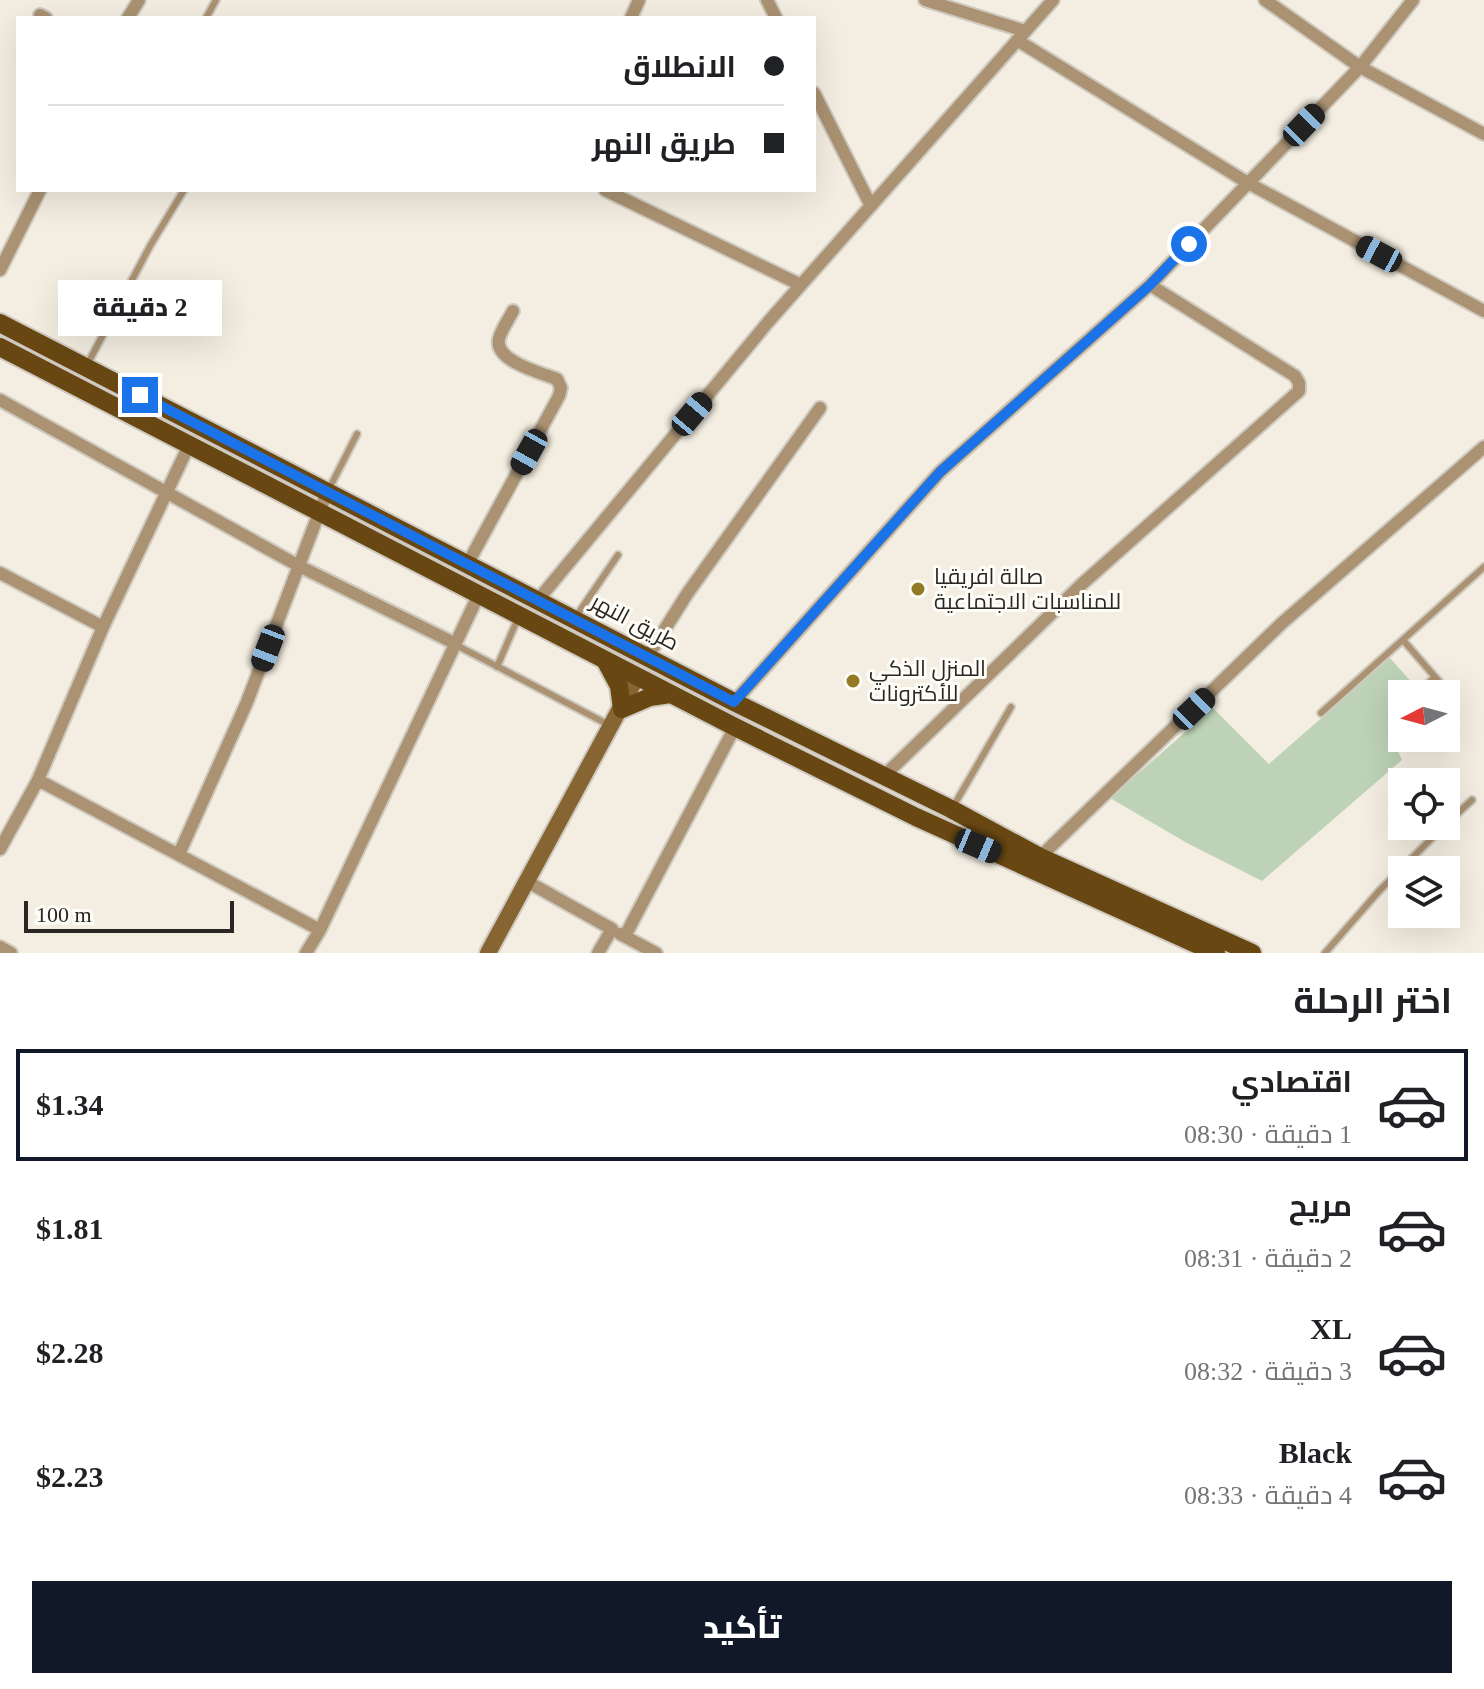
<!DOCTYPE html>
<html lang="ar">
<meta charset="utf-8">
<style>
:root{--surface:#fff;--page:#f6f6f6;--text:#202124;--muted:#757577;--line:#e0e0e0;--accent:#111827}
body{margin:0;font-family:"Times New Roman",Cairo,serif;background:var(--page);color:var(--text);direction:rtl;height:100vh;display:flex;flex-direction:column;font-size:30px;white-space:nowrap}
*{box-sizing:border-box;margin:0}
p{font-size:26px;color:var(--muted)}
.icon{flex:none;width:44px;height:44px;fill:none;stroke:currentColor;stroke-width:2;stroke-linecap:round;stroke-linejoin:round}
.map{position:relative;height:953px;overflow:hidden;direction:ltr}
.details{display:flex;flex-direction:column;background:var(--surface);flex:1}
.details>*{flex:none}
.top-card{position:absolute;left:16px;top:16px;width:800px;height:176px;border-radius:0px;box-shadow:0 8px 32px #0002;direction:rtl;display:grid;align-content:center;height:176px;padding:0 32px;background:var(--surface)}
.needle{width:52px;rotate:264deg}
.buttons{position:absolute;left:1388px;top:680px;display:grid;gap:16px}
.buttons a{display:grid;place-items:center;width:72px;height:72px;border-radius:0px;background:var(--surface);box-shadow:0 8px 32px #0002;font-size:40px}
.scale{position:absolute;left:24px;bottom:20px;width:210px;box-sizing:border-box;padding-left:8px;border:4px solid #292723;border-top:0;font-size:22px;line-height:28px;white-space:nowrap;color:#292723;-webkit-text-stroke:6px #fefcf7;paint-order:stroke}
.end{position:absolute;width:36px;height:36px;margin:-18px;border:10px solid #1a73e8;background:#fff;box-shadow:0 0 0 4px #fff}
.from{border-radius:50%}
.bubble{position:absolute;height:56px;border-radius:0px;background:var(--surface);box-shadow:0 8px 32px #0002;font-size:26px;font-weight:800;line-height:56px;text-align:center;direction:rtl}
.car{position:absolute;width:24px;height:48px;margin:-24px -12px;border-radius:10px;box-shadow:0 0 6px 2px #0007;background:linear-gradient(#222 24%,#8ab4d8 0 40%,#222 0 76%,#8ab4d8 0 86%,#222 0)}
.top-card b{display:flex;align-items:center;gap:28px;height:76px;font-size:30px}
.top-card b+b{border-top:2px solid var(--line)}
.top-card i{width:20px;height:20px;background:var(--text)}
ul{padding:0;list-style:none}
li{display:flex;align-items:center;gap:24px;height:112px;margin:0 16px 12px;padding:0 16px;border:4px solid transparent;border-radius:0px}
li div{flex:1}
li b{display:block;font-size:30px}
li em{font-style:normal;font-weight:800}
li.current{border-color:var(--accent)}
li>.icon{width:72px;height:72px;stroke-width:1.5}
h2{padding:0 32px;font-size:36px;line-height:96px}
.primary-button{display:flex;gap:16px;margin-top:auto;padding:16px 32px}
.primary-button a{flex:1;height:92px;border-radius:0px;background:var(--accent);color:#fff;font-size:32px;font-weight:800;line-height:92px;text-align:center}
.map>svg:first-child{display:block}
.green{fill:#bdd2b6}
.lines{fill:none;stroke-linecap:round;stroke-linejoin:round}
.service-casing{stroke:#cfcac0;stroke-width:10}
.minor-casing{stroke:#cfcac0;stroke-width:16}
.secondary-casing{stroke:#cfcac0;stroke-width:20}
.primary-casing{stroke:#cfcac0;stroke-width:22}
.service{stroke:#aa9272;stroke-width:6}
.minor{stroke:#aa9272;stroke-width:12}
.secondary{stroke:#876533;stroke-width:16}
.primary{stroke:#684712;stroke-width:18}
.route{stroke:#1a73e8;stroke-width:10}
.poi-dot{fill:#927b22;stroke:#fefcf7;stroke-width:3}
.labels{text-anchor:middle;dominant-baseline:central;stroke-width:6;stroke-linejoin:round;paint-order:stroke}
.poi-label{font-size:22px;fill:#292723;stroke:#fefcf7;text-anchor:start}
.street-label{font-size:22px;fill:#292723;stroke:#fefcf7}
</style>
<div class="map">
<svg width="1484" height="953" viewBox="0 0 1484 953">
<rect width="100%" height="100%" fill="#f4eee2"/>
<path class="green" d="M1390,658L1414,685L1388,709L1402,726V738L1412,739L1398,751L1402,760L1262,881L1187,843L1110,798L1213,708L1269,764Z"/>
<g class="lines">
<defs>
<path id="service" d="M206,18L216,0
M87,365L150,246L184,190
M329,489L357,434
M575,618L618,555
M1403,640L1449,693
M456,645L609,725
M497,667L518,618
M1417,694L1435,677
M1321,713L1484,567
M953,807L1011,707
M1446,824L1472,800
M1325,953L1379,891L1444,826"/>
<path id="minor" d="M767,0L776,18
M925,0L1025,31
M1265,0L1360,67L1484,134
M40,15L46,18
M128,18L139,0
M631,18L639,0
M1017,40L1248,183L1484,311
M814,93L871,206
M605,190L801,285
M0,270L40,190
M0,400L299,566L454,643
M468,563L559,396L561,388L557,379C541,373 494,361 499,339C501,330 509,319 513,311
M0,573L103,627
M538,600L769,321L1053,0
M648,656L687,594L820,408
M734,702L940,472L1150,285L1360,67L1413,0
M884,776L1082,584L1299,391V383L1295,376L1150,285
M38,780L320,930
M0,849L38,780L103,627L190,443
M179,854L247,702L327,492
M1040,857L1282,623L1484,447
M528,882L612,929L598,953
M620,934L656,953
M625,936L735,727
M0,947L11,953
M306,953L320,930L479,594"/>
<path id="secondary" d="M488,953L637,677"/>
<path id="primary" d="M0,323L734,702L951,809L1040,857L1252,953
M0,347L735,727L916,817L1216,953
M605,660L619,686L622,709L650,697L670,694"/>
</defs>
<use href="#service" class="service-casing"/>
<use href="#minor" class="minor-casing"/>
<use href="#secondary" class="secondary-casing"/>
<use href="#primary" class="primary-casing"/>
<use href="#service" class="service"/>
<use href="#minor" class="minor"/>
<use href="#secondary" class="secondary"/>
<use href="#primary" class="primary"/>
</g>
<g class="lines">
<path class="route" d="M140,395L734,702L940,472L1150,285L1189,244"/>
</g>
<g class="poi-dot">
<circle cx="918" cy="589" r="8"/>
<circle cx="853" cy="681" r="8"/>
</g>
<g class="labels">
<g class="poi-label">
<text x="934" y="576">صالة افريقيا<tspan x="934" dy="25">للمناسبات الاجتماعية</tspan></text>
<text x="869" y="668">المنزل الذكي<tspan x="869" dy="25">للأكترونات</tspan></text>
</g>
<g class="street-label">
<text transform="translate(635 622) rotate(28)">طريق النهر</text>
</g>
</g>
</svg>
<div class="buttons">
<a><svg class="needle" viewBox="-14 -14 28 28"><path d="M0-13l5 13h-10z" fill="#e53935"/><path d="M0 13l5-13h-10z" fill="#757577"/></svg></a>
<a><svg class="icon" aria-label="locate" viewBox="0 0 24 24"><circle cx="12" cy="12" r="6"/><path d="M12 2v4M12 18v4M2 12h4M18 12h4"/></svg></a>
<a><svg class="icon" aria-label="layers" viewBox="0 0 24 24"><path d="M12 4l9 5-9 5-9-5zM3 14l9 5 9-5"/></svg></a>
</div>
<div class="scale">100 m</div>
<i class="end from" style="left:1189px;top:244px"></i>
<i class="end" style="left:140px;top:395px"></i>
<div class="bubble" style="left:58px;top:280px;width:164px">2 دقيقة</div>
<i class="car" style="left:1304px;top:125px;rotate:44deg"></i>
<i class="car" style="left:1379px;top:254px;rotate:298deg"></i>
<i class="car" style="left:692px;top:414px;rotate:40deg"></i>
<i class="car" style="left:529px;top:452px;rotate:209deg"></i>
<i class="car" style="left:268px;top:648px;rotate:201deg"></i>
<i class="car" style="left:1194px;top:709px;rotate:46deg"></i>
<i class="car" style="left:978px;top:846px;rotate:113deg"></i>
<div class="top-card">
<b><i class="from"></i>الانطلاق</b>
<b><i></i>طريق النهر</b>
</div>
</div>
<section class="details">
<h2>اختر الرحلة</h2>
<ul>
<li class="current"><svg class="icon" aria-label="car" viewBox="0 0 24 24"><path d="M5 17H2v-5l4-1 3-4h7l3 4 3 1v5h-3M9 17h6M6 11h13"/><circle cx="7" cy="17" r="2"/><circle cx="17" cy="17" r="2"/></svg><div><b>اقتصادي</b><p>1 دقيقة · 08:30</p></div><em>$1.34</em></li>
<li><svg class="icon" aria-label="car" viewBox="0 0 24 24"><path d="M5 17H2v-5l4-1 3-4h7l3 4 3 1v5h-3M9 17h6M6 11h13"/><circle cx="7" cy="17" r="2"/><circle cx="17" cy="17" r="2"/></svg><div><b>مريح</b><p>2 دقيقة · 08:31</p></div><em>$1.81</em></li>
<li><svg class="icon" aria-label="car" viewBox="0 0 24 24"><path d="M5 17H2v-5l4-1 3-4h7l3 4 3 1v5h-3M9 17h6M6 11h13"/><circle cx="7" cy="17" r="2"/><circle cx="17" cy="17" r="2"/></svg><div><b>XL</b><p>3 دقيقة · 08:32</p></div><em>$2.28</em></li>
<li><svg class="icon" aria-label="car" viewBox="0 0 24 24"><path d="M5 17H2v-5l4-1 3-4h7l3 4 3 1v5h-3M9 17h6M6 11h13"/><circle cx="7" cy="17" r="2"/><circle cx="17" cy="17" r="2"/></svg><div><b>Black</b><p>4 دقيقة · 08:33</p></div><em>$2.23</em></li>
</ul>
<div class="primary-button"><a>تأكيد</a></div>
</section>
